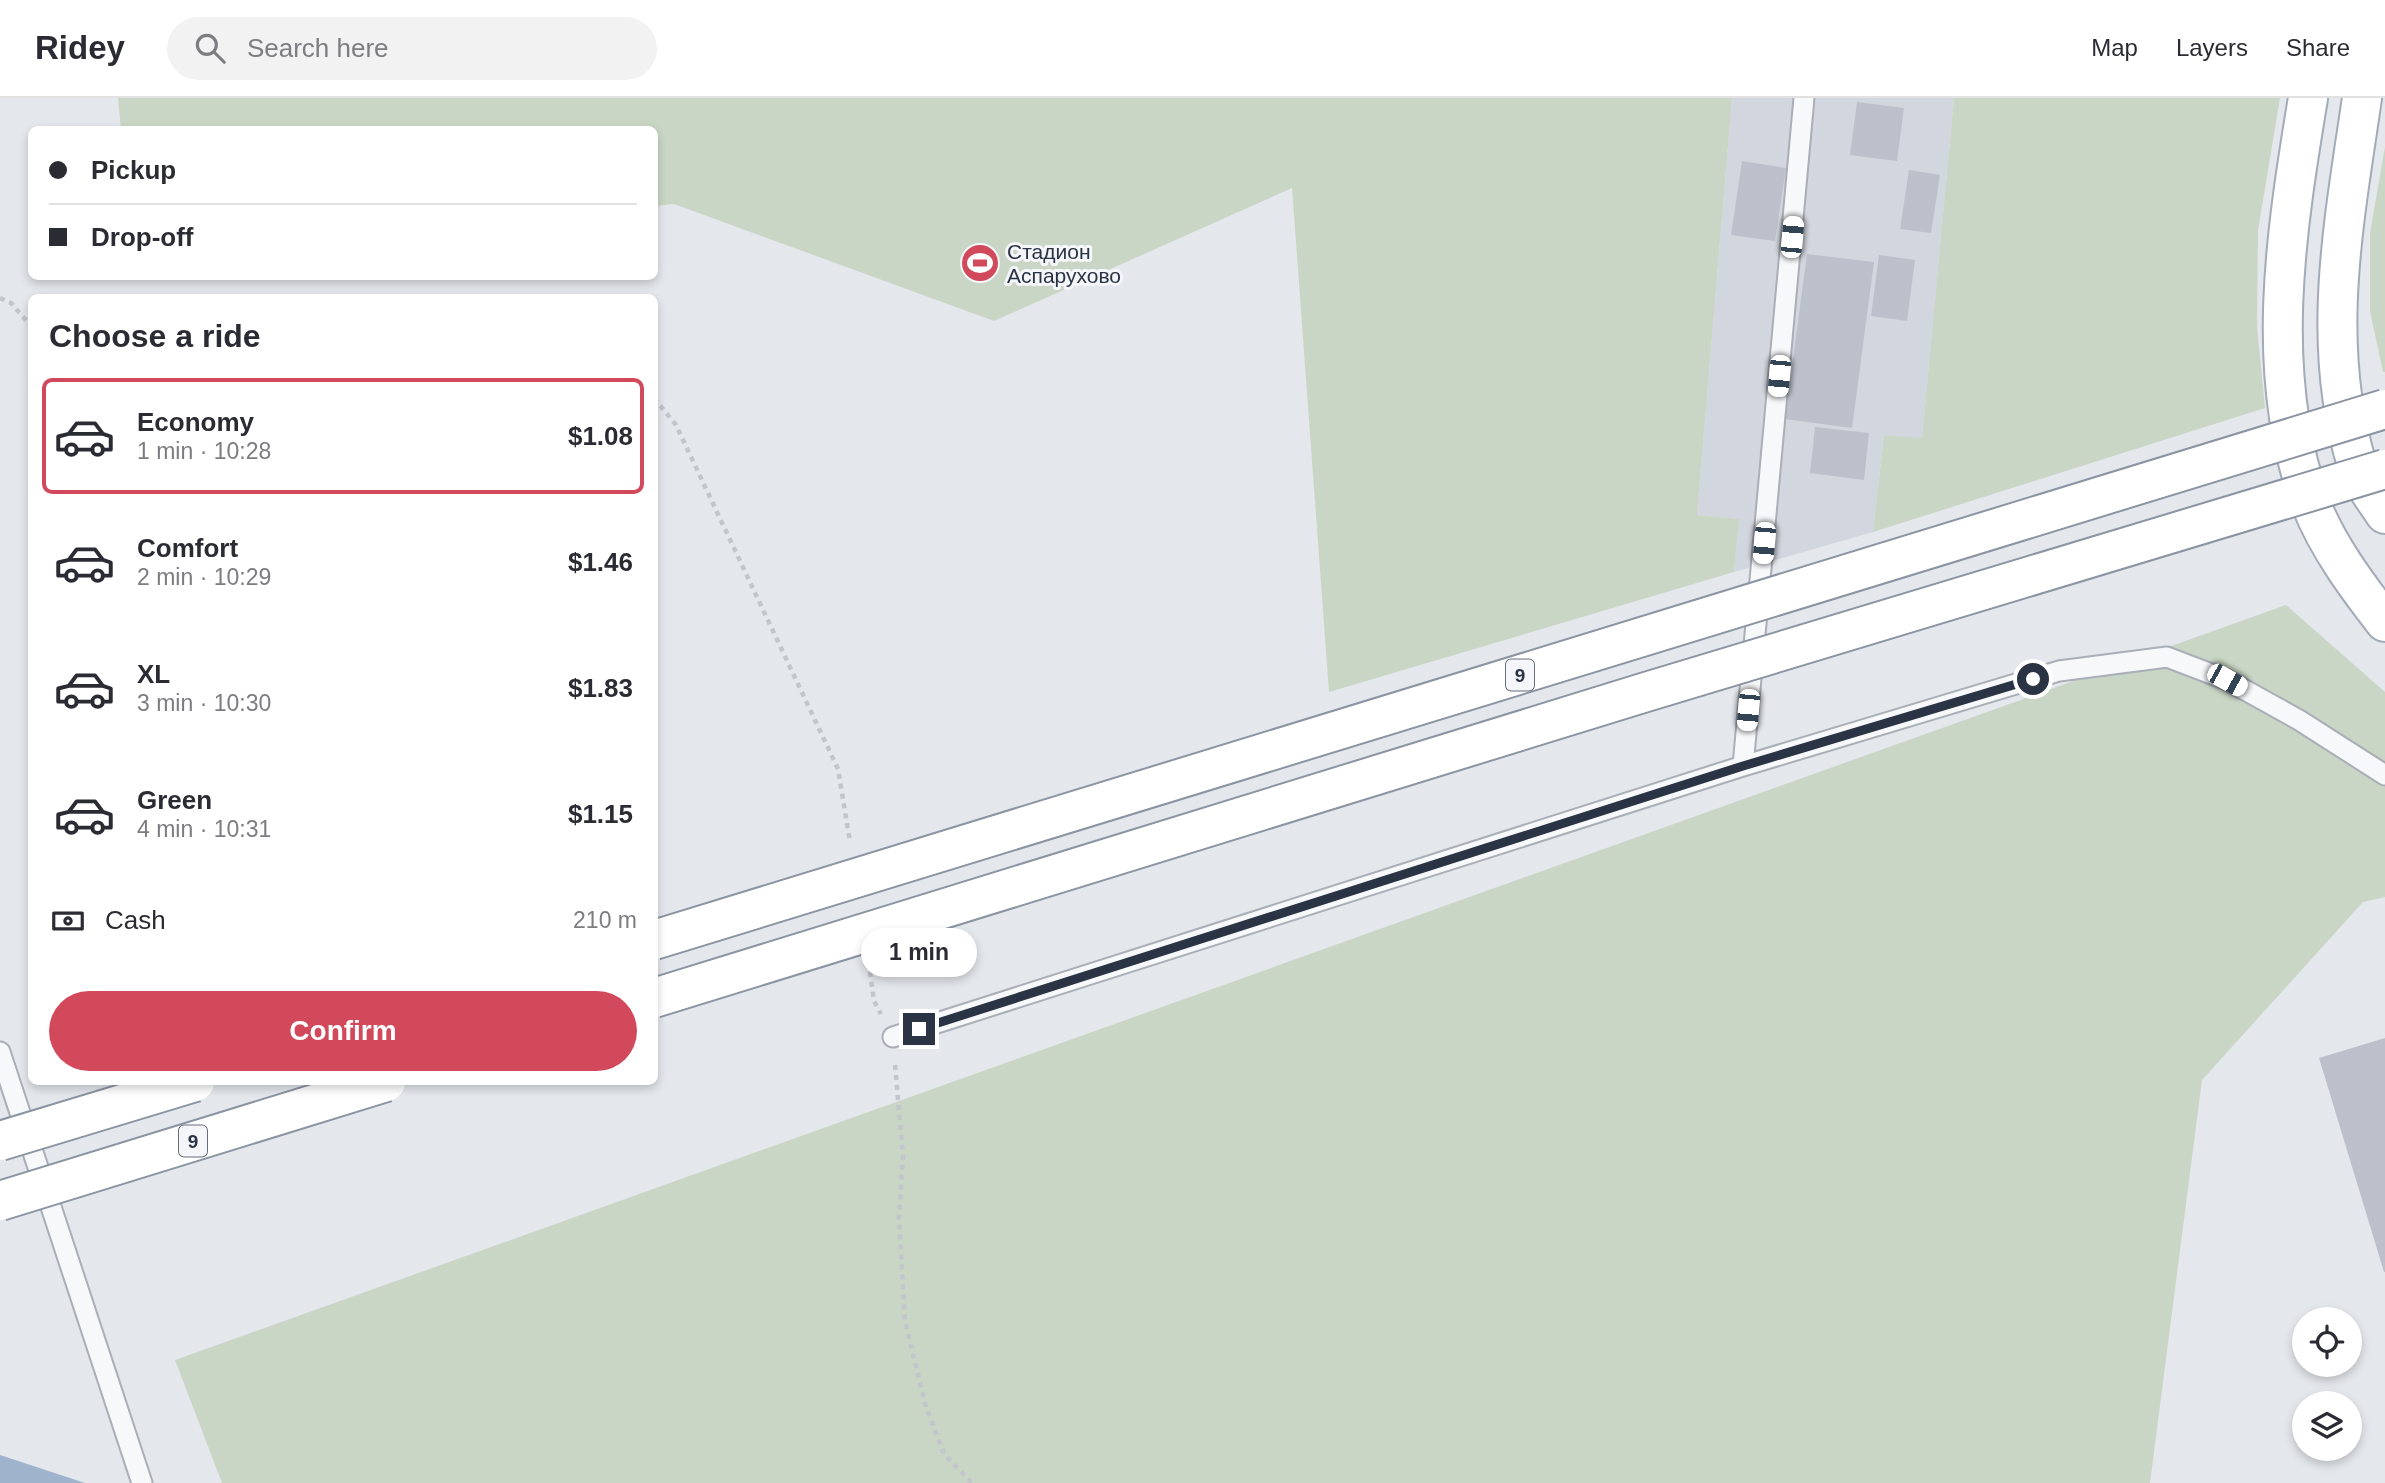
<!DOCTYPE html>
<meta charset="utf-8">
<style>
:root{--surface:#fff;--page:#f2f2f3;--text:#2b2b33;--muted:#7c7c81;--line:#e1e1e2;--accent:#d1495b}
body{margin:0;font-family:Arial,sans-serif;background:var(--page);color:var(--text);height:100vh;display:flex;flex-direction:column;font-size:26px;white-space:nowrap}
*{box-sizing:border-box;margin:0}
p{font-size:23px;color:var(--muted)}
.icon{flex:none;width:38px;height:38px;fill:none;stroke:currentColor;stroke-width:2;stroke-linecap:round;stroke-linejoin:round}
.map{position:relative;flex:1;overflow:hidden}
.drawer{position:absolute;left:28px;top:196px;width:630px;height:791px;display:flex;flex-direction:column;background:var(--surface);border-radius:10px;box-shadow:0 4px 10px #0003}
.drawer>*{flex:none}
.hud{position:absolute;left:28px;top:28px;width:630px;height:154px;border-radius:10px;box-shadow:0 4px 10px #0003;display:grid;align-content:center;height:154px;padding:0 21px;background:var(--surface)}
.tools{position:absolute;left:2292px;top:1209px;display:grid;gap:14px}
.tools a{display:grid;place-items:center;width:70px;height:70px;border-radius:50%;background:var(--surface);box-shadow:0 4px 10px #0003;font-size:35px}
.end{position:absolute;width:32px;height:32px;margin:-16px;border:9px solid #2b3445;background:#fff;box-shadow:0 0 0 4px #fff}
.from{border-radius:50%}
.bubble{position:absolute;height:49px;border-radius:24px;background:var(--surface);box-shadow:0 4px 10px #0003;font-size:23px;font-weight:700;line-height:49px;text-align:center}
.car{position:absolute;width:21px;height:42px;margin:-21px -10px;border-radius:9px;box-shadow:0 0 5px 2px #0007;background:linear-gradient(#fff 24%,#345 0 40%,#fff 0 76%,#345 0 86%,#fff 0)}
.hud b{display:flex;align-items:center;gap:24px;height:66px;font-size:26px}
.hud b+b{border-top:2px solid var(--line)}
.hud i{width:18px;height:18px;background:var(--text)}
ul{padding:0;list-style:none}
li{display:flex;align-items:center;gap:21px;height:116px;margin:0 14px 10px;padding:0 7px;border:4px solid transparent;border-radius:10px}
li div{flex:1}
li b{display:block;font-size:26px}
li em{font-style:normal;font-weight:700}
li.active{border-color:var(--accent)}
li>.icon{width:63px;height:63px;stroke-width:1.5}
h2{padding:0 21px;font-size:32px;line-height:84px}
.pay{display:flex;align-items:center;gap:18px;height:77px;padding:0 21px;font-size:26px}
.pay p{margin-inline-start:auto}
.primary-button{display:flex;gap:14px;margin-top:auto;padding:14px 21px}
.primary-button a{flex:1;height:80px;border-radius:42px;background:var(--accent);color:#fff;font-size:28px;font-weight:700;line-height:80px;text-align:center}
header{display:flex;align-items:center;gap:42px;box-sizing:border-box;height:98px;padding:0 35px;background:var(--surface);border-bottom:2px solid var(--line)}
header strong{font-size:33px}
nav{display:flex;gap:38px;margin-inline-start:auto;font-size:24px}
.search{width:490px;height:63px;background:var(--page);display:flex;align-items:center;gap:18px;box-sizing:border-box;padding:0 24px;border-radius:38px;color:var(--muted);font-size:26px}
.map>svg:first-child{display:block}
.built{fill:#d2d6de}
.green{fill:#c9d6c5}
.water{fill:#9fb4cc}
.building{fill:#bbc0ca}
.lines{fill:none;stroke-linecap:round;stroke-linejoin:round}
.lane-casing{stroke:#a9aeb7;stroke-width:23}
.primary-casing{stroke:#a3abb8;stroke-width:42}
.path{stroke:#c2c5cb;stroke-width:4.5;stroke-dasharray:5 5;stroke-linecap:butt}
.lane{stroke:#f7f8fa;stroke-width:19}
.primary{stroke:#fff;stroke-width:38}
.highway-bridge-casing{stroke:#8b94a3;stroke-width:42;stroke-linecap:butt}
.highway-bridge{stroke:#fff;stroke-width:38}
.route{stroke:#2b3445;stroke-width:9}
.labels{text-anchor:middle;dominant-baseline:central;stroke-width:6;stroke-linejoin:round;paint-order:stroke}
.shield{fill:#f4f6f9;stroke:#676e7b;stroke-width:2}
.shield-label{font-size:19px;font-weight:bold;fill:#2b3445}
.poi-label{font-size:21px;fill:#2b3445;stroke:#f4f6f9;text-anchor:start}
</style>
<header>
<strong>Ridey</strong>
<div class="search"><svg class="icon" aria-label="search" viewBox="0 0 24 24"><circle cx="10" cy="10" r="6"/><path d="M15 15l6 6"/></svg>Search here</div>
<nav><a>Map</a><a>Layers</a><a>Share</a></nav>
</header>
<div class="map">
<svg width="2385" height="1385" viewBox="0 0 2385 1385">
<rect width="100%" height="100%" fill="#e4e7ec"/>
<path class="built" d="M1732,0H1954L1922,341L1884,337L1873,434L1734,474L1739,421L1697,417Z"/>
<path class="green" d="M118,0H1732L1697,417L1739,421L1734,474L1329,594L1292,90L994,223L674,106L655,108L654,32L121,31Z
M1954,0H2280L2258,132L2257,228L2265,310L1873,434L1884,337L1922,340Z
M2385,49V274H2383L2370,213V135Z
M2286,507L2385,594V799L2363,804L2202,982L2150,1385H222L175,1262Z"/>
<path class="water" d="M0,1357L85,1385H0Z"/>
<path class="building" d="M1857,4L1904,10L1897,63L1850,57Z
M1742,63L1786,70L1775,143L1731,137Z
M1909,72L1940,77L1931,135L1900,131Z
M1807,156L1874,164L1852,330L1785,321Z
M1879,157L1915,162L1907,223L1871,218Z
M1815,329L1869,335L1864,382L1810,375Z
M2385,940V1174H2384L2319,960Z"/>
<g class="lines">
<defs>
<path id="lane" d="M1743,668L1804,0
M893,939L1743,668L2059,573L2167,559L2227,582L2299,622L2385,677
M0,954L142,1385"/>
<path id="primary" d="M2308,0C2286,133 2263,277 2311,406C2328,449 2357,488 2385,524
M2362,0C2344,124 2319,247 2358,370C2363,386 2376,402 2385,416"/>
</defs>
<use href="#lane" class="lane-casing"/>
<use href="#primary" class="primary-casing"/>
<path class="path" d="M0,200L11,205L32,229
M654,300L676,327L838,671L850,744
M870,874L874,903L881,916
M895,967L903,1058L899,1120L905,1223L926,1309L944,1356L972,1385"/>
<use href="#lane" class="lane"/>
<use href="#primary" class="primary"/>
<defs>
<path id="highway-bridge" d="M654,842L2385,311
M654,900L1646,594L2385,371
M0,1043L195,984
M0,1103L386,984"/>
</defs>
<use href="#highway-bridge" class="highway-bridge-casing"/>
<use href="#highway-bridge" class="highway-bridge"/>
</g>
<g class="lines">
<path class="route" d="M919,931L1743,668L2033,581"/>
</g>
<defs>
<symbol id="stadium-disc" viewBox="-11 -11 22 22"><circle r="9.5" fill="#d1495b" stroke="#f4f6f9"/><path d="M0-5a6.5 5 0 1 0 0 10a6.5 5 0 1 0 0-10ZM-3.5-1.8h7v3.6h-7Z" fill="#fff"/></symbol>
</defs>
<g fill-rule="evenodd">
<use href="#stadium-disc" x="958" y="143" width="44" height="44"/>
</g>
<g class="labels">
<g class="shield">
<rect x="1506" y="561.5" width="28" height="31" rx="5"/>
<rect x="179" y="1027.5" width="28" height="31" rx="5"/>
</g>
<g class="shield-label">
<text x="1520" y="577">9</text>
<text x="193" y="1043">9</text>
</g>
<g class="poi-label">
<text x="1007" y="153">Стадион<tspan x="1007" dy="24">Аспарухово</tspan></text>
</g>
</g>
</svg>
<div class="tools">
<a><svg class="icon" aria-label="locate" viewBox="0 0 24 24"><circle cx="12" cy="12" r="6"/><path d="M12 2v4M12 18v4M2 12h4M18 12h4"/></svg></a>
<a><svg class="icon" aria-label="layers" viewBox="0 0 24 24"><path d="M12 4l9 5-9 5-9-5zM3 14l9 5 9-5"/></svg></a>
</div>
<i class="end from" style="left:2033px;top:581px"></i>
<i class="end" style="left:919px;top:931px"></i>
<div class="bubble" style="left:861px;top:830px;width:116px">1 min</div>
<i class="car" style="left:1792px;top:139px;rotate:5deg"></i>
<i class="car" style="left:1779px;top:278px;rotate:185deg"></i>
<i class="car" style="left:1764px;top:445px;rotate:185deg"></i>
<i class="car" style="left:2227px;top:582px;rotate:119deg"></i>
<i class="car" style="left:1748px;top:612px;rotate:185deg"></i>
<div class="hud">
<b><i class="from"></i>Pickup</b>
<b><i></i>Drop-off</b>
</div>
<section class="drawer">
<h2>Choose a ride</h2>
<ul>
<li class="active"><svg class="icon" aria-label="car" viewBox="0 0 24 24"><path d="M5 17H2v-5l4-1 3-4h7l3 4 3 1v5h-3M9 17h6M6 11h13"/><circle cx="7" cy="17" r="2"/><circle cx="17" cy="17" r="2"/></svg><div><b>Economy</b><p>1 min · 10:28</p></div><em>$1.08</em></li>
<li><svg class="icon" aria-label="car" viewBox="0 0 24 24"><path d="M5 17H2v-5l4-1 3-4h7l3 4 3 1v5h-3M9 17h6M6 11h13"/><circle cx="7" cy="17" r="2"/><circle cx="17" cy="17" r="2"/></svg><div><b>Comfort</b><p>2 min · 10:29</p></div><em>$1.46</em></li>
<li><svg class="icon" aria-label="car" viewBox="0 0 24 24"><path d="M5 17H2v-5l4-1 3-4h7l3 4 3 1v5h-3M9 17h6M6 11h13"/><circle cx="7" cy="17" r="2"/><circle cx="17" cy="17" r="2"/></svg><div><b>XL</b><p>3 min · 10:30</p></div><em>$1.83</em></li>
<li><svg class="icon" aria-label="car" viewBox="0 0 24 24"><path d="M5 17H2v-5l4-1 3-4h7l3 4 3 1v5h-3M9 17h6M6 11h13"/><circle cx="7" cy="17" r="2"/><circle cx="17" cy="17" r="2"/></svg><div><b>Green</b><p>4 min · 10:31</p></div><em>$1.15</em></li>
</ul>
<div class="pay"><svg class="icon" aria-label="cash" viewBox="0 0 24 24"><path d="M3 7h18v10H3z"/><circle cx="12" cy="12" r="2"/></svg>Cash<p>210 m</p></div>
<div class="primary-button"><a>Confirm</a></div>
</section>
</div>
